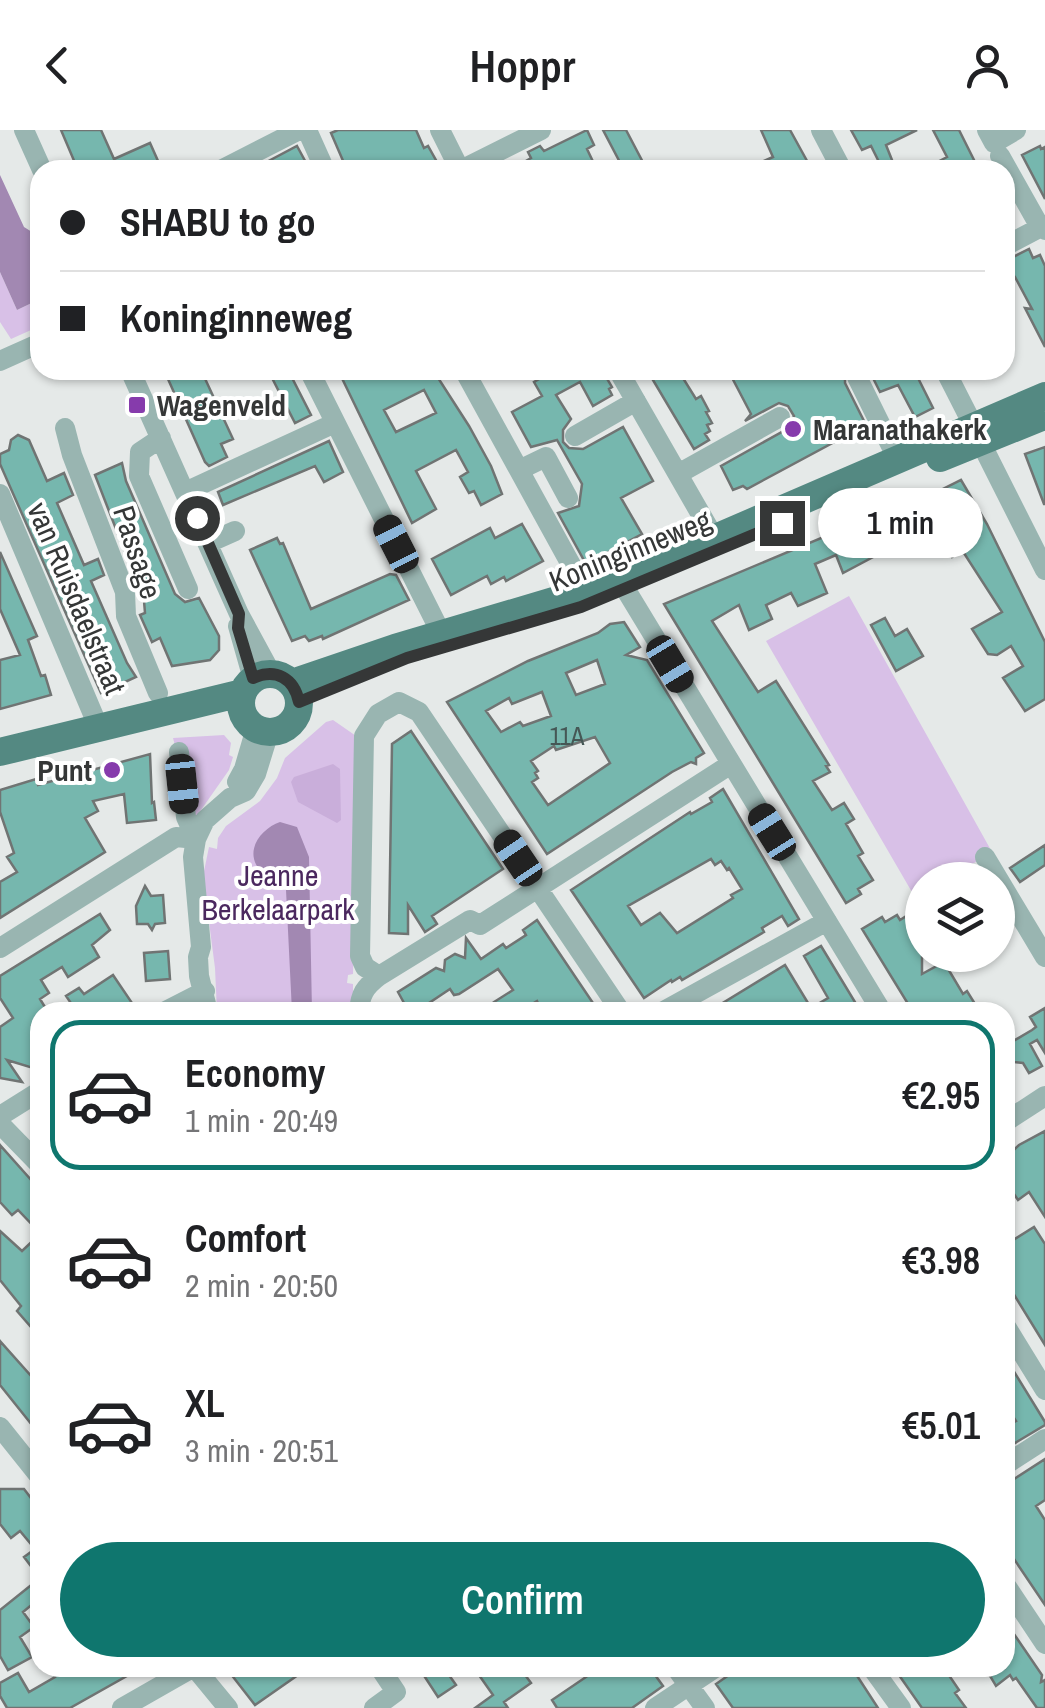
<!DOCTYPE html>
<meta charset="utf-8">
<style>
:root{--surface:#fff;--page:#f6f6f6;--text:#202124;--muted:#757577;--line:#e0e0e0;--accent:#0f766e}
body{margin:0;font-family:"Archivo Narrow",sans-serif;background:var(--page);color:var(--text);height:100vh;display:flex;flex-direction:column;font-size:38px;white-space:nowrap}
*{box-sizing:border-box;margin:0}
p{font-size:32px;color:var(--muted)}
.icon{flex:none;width:55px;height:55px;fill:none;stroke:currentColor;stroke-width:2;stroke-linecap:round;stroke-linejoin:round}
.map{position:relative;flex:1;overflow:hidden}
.details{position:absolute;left:30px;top:872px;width:985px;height:675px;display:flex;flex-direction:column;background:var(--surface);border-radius:30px;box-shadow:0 2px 8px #0004}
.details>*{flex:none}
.banner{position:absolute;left:30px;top:30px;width:985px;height:220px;border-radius:30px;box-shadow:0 2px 8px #0004;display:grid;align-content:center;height:220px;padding:0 30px;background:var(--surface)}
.fabs{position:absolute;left:905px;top:732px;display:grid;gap:20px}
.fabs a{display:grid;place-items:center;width:110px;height:110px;border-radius:50%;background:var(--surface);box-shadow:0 2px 8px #0004;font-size:50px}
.end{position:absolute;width:45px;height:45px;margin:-22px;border:12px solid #353737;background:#fff;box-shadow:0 0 0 5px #fff}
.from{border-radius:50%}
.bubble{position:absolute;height:70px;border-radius:35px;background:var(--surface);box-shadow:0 2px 8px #0004;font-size:32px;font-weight:600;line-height:70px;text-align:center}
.car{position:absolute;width:30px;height:60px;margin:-30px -15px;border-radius:12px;box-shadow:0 0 8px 2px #0007;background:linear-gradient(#222 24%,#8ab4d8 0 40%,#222 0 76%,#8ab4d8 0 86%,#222 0)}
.banner b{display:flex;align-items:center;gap:35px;height:95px;font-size:38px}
.banner b+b{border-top:2px solid var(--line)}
.banner i{width:25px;height:25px;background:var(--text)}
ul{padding:18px 0 0;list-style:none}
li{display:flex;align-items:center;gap:30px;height:150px;margin:0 20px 15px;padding:0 10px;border:5px solid transparent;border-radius:30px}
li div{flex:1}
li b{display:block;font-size:38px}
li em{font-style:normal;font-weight:600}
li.current{border-color:var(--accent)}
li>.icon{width:90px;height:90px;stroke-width:1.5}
.cta{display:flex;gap:20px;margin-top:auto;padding:20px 30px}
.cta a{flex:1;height:115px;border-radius:60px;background:var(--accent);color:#fff;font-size:40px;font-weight:600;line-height:115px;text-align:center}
header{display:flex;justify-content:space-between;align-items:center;height:130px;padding:0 30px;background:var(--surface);font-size:45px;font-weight:600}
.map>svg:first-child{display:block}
.green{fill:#d8c0e7}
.forest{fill:#c9aeda}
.water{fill:#a288b2}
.building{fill:#76b7ae;stroke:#707473;stroke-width:2.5;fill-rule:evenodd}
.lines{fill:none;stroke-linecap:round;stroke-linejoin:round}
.minor{stroke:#99b5b1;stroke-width:20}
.major{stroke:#548982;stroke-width:28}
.route{stroke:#353737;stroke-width:12}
.poi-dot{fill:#863bac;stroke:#fff;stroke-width:4}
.labels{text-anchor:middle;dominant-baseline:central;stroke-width:8;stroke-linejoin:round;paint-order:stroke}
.number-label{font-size:25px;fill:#455755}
.poi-label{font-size:30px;font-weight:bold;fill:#353737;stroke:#fff;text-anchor:start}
.street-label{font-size:30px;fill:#353737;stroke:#fff}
.park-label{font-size:30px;fill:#4b285f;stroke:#fff}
</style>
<header><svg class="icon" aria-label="back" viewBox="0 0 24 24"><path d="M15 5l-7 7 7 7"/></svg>Hoppr<svg class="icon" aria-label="person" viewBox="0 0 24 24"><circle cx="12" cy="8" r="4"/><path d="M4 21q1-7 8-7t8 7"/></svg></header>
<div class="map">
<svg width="1045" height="1578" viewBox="0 0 1045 1578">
<rect width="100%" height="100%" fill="#e5e9e8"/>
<path class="green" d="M0,142L17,180L40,169V196L11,209L0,192Z
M849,466L992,722L946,750H922V764L916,769L766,511Z
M333,590L359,608L353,844L348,845L347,853L353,854V882H217L215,838L203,746L209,717L217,719L218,708L226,696L260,671L277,648L285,628L326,592Z
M224,605L231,613L229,625L233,627L229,640L194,690L173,608Z"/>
<path class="forest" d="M333,634L340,639L341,690L337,693L298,672L291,652L294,647Z"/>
<path class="water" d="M0,45L24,97L40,107V169L17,180L0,142Z
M280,692L297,697L309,727L312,882H292L286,760C278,752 266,747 259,739C244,720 262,698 280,692Z"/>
<path class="building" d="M61,0H101L114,29L150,13L158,31L139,40H78Z
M338,0H416L424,18L428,16L437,32L421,40H347L331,3Z
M587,0L594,15L587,19L597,40H531L526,31L531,28L528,22L540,16L544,21Z
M603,0H626L647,40H624Z
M761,0H790L812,40H768L764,31L773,27Z
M851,0H917L886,15L896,40H883L871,16L862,20Z
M933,0H959L979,40H922L947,27Z
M297,16L310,40H263L261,35Z
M1040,16L1041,19L1045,17V69L1022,25Z
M1029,119L1033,128L1040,125L1045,136V217L1025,178L1032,179L1015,147L1010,149L1005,138V131Z
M164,240H201L233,309L221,314L227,327L209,336L205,332Z
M268,240H288L311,285L295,293Z
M338,240H376L378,246L389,240H433L469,296L491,336L502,364L481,375L474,361L469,363L460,347L468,342L456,320L416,341L436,379L412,393ZM424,260L436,283L396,302L384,280Z
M543,240H602L612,257L609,259L612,265L593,276L580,252L556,265L571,289L563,300V312L569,318L583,319L623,297L653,351L621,368L642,404L586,434L558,383L579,376L582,354L557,310L531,317L512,282L542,266L534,252L546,245Z
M647,240H678L696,269L701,266L709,281L706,282L712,293L707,295L710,301L705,304L709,310L694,319Z
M728,240H845V253L866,295L747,359L743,356L733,360L721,336L787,299L794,286L788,276L779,273L745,291L751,284Z
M869,240H914L933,278L915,287L898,255L880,262Z
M18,305L29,310L47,351L64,343L73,365L57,373L84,435L98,429L104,445L91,451L127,533L136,547L101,563L0,334V324L9,320L11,310Z
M329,311L343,342L324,352L315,336L223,375L218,362Z
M1045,317V374H1044L1025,324Z
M122,333L126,351L175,464L185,472L199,468L219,506V520L210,530L172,536L160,508L152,512L140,485L145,483L144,471L95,345Z
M961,350L987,394L1045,512V569L1025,581L1003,548L1023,536L1011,516L997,525L988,524L972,499L1002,482L962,420L952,427L944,416L954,411L941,391L843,443L836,425L815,434L827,463L798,476L791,463L766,475L772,489L749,500L739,475L712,491L758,562L776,551L829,635L826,636L830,642L813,651L832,680L844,673L854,689L846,694L863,723L858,726L873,750L858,759L861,764L846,773L664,474L895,377L897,382Z
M522,394L543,431L506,451L504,447L491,454L487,446L451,465L432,429L490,398L495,408Z
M277,408L280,414L283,413L311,479L390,444L396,445L409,470L323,509L322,506L309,511L305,506L292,511L250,420Z
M0,422L37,506L28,510L41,546L45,545L51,565L0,579V530L20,525L0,479Z
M885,488L895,506L907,499L923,526L896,541L871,495Z
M624,492L640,517L626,525L647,530L704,623L696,628V634L691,632L672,642L547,724L447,572L528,531L598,503L610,494ZM597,530L605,554L576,565L566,543ZM542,562L551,586L523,596L520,592L501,602L486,581L509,568L512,574ZM595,607L610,633L548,675L532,652L538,648L535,643L538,641L531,631L554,616L556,620Z
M411,601L503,739L432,786L437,794L425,802L408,775V804L389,803L392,614Z
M150,624L152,673L154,672L156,690L127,693L124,664L93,671L98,681L85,688L105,722L0,788V752L17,742L7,727L14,723L0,682V660L36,649L38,655Z
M723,659L799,789L788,796L782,786L762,798L764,802L682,850L680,847L672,852L671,850L644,868L571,760L690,682L691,684L712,672L710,668ZM711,729L715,735L721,731L727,740L729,738L742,759L731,765L733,768L677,803L660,783L641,795L628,776Z
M1045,715V735L1020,752L1010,738Z
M145,756L151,766L163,765L165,793L155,794L152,800L148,794H137L136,776Z
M922,776V844L944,832L963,864L967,861L980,882H913L862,799L882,787L885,792L897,785L900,790Z
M100,784L110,800L92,815L99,827L68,847L62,837L41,850L49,863L40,869L48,882H40V891L32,896L40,909V934L33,938L7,930L22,952L0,948V897L13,888L0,868V846Z
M537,790L599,882H542L537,871L519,882H501L494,872L513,860L498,839L459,864L454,865L450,859L420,879L416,877L409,882L398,862L436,838L444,841L445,830L455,824L465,828L466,808L481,829L503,814L506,818L526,805L523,800Z
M821,816L861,882H794L789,874L774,882H708L785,835L811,878L828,868L804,826Z
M168,821L170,849L146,851L144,823Z
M113,845L132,873L117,882H77L66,866L79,858L84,864Z
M1045,878V923L1037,910L1030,914L1042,936L1029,943L1023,933L1005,931V916L1032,900L1036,897L1030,887Z
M1045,1001V1087L1029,1062L1018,1070L1005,1051V1028L1019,1015Z
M0,1015L40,1060V1103L18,1080L12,1085L0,1072Z
M1034,1097L1045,1114V1215L1005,1150V1115Z
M0,1101L22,1121L40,1104V1190L31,1197L17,1181L21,1176L0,1150Z
M0,1211L40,1256V1305L0,1255Z
M1005,1227L1045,1292V1295L1005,1319V1297L1016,1291L1005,1274Z
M1045,1329V1370L1036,1376L1045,1390V1475L1010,1423L1005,1426V1355Z
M0,1359H24L40,1380V1468L23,1482L34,1497L20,1507L32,1527L8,1540L0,1526V1480L40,1448L24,1427L35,1419L20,1401L11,1408L0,1394Z
M1005,1491L1042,1545L1041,1552L1045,1550V1578H1037L1016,1548L1013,1550L1010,1545L996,1556L990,1546L993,1544L988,1538H1005Z
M50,1538H77L80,1542L88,1538H141L70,1578H7L0,1566V1553L18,1543L29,1562L55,1547Z
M239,1538H308L255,1575L230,1543Z
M419,1538H444L456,1555L438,1567Z
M474,1538H520L531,1553L504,1572L508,1578H475L493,1565Z
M579,1538H650L663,1556L632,1578H557L552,1570L586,1547Z
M739,1538H797L801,1543L809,1538H852L878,1578H733L716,1554Z
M894,1538H944L959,1560L955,1563L966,1578H922Z"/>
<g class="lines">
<path class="minor" d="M24,0L42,40
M307,0L325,40
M440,0L460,40
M821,0L842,40
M987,0L994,13L1016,0
M1000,26L1040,97L1045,100
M221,40L299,0
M461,40L541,0
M1005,116L1045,95
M0,231L40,213
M130,240L239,484L271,543
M309,240L442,505
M464,240L586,462
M618,240L715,409
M945,240L973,295
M857,247L898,330
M65,298L72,325L125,462L126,486L158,563
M575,306L636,271
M161,308L140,322L139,346L188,459
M981,313L1045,440
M519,340L546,327L568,368
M678,344L780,287
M185,362L335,293
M0,364L98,596
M208,413L235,401
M626,460L882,882
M238,496L253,549
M179,622L186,687L196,709
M237,652L244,639L256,598
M985,727L1045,827
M0,818L176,707L196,709
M379,846L365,837L360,826L364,606L378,584L399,572L419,582L621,882
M164,882L205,861
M208,882L199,846L198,827L201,817L193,727L196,709L205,690L230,668L246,661L256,644L269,602
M359,882C360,864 365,857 379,846L470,790L480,795L731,634
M662,882L827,791
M0,986L40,961
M1005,992L1045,966
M0,994L40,1035
M1005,1195L1045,1260
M0,1297L40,1347
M1005,1335L1045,1309
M1005,1454L1045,1514
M195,1538L228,1578
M676,1538L705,1578
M872,1538L901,1578
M122,1578L192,1538
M374,1578L396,1562L380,1538
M655,1578L715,1538"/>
<path class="major" d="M940,328L1039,288
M241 573a29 29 0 1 1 58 0a29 29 0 1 1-58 0Z
M292,553L395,518L604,456L1045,266
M0,622L242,563"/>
</g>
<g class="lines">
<path class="route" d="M197,388L239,484L238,498L253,548C276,538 294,548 299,572L407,528L581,477L782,393"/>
</g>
<g class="poi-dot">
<rect x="127" y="265" width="20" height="20" rx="5"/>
<circle cx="793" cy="299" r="10"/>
<circle cx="112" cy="640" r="10"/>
</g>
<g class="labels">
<g class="number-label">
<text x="567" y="606">11A</text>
</g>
<g class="poi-label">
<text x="157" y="275">Wagenveld</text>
<text x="813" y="299">Maranathakerk</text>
<text x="92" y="640" text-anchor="end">Punt</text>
</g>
<g class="street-label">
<text transform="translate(630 420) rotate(-22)">Koninginneweg</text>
<text transform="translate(138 422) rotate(72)">Passage</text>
<text transform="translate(77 468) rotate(67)">van Ruisdaelstraat</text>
</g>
<g class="park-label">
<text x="278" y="745">Jeanne<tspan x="278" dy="34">Berkelaarpark</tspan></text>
</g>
</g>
</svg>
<div class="fabs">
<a><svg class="icon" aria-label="layers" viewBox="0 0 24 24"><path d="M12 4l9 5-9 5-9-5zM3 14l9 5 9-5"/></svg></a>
</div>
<i class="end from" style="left:197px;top:388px"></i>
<i class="end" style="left:782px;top:393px"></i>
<div class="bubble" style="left:818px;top:358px;width:165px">1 min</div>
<i class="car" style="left:396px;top:414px;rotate:333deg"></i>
<i class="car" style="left:670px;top:534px;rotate:149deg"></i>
<i class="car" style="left:182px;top:654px;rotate:174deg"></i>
<i class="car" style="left:772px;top:702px;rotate:328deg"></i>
<i class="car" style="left:518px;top:728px;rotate:326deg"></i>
<div class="banner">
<b><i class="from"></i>SHABU to go</b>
<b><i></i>Koninginneweg</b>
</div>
<section class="details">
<ul>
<li class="current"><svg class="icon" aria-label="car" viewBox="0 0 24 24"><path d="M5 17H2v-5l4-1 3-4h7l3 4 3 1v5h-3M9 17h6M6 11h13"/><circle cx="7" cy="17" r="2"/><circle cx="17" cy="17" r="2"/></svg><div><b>Economy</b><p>1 min · 20:49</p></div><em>€2.95</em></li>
<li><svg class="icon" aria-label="car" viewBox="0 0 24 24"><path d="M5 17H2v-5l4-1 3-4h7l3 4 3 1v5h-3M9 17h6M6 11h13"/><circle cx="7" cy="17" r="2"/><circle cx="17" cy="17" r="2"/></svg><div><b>Comfort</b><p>2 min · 20:50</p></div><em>€3.98</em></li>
<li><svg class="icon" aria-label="car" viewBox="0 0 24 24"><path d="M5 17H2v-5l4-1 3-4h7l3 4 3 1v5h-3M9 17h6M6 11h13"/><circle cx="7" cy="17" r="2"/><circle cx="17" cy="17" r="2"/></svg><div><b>XL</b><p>3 min · 20:51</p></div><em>€5.01</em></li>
</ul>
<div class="cta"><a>Confirm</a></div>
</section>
</div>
